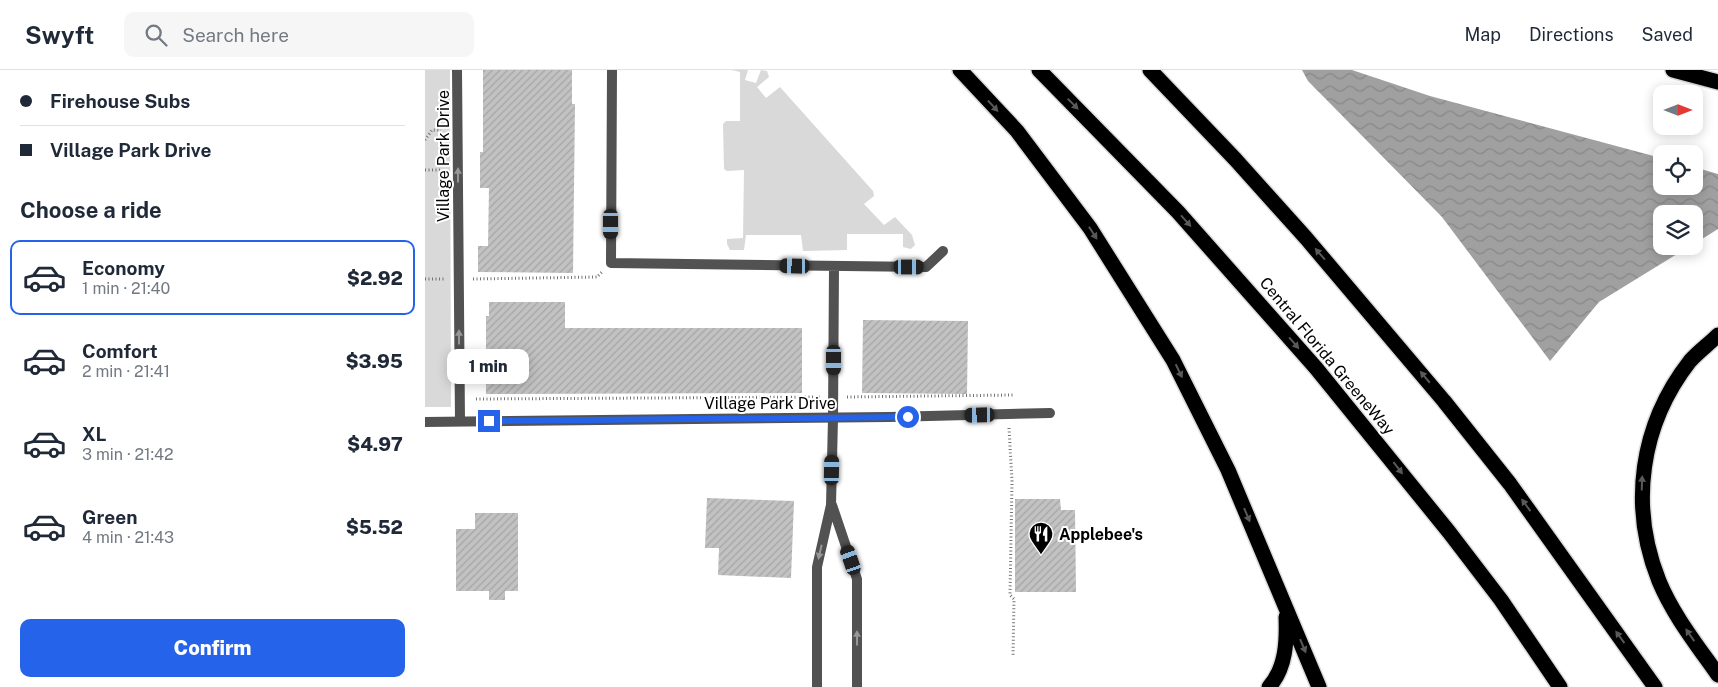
<!DOCTYPE html>
<meta charset="utf-8">
<style>
:root{--surface:#fff;--page:#f6f6f7;--text:#1f2937;--muted:#747a83;--line:#e0e1e3;--accent:#2563eb}
body{margin:0;font-family:"Public Sans",sans-serif;background:var(--page);color:var(--text);height:100vh;display:flex;flex-direction:column;font-size:19px;white-space:nowrap}
*{box-sizing:border-box;margin:0}
p{font-size:16px;color:var(--muted)}
.icon{flex:none;width:28px;height:28px;fill:none;stroke:currentColor;stroke-width:2;stroke-linecap:round;stroke-linejoin:round}
.map{position:relative;flex:1;overflow:hidden}
.side{display:flex;flex-direction:column;background:var(--surface);width:425px}
.side>*{flex:none}
.top-card{display:grid;align-content:center;height:110px;padding:0 20px;background:var(--surface)}
.needle{width:32px;rotate:90deg}
.tools{position:absolute;left:1228px;top:15px;display:grid;gap:10px}
.tools a{display:grid;place-items:center;width:50px;height:50px;border-radius:10px;background:var(--surface);box-shadow:0 2px 12px #0003;font-size:25px}
.end{position:absolute;width:22px;height:22px;margin:-11px;border:6px solid #2563eb;background:#fff;box-shadow:0 0 0 2px #fff}
.from{border-radius:50%}
.bubble{position:absolute;height:35px;border-radius:10px;background:var(--surface);box-shadow:0 2px 12px #0003;font-size:16px;font-weight:800;line-height:35px;text-align:center}
.car{position:absolute;width:15px;height:30px;margin:-15px -8px;border-radius:6px;box-shadow:0 0 4px 1px #0007;background:linear-gradient(#222 24%,#8ab4d8 0 40%,#222 0 76%,#8ab4d8 0 86%,#222 0)}
.top-card b{display:flex;align-items:center;gap:18px;height:48px;font-size:19px}
.top-card b+b{border-top:1px solid var(--line)}
.top-card i{width:12px;height:12px;background:var(--text)}
ul{padding:0;list-style:none}
li{display:flex;align-items:center;gap:15px;height:75px;margin:0 10px 8px;padding:0 10px;border:2px solid transparent;border-radius:10px}
li div{flex:1}
li b{display:block;font-size:19px}
li em{font-style:normal;font-weight:800}
li.selected{border-color:var(--accent)}
li>.icon{width:45px;height:45px;stroke-width:1.5}
h2{padding:0 20px;font-size:22px;line-height:60px}
.primary-button{display:flex;gap:10px;margin-top:auto;padding:10px 20px}
.primary-button a{flex:1;height:58px;border-radius:10px;background:var(--accent);color:#fff;font-size:20px;font-weight:800;line-height:58px;text-align:center}
header{display:flex;align-items:center;gap:30px;box-sizing:border-box;height:70px;padding:0 25px;background:var(--surface);border-bottom:1px solid var(--line)}
header strong{font-size:24px}
nav{display:flex;gap:28px;margin-inline-start:auto;font-size:18px}
.search{width:350px;height:45px;background:var(--page);display:flex;align-items:center;gap:12px;box-sizing:border-box;padding:0 18px;border-radius:10px;color:var(--muted);font-size:19px}
main{display:flex;flex:1;min-height:0}
.map>svg:first-child{display:block}
.green{fill:#d9d9d9}
.water{fill:url(#water-waves)}
.building{fill:url(#building-hatch)}
.lines{fill:none;stroke-linecap:round;stroke-linejoin:round}
.highway-casing{stroke:#dbdbdb;stroke-width:18}
.path{stroke:#747474;stroke-width:3;stroke-dasharray:1 2.5;stroke-linecap:butt}
.lane{stroke:#525252;stroke-width:10}
.street{stroke:#525252;stroke-width:10}
.highway{stroke:#000;stroke-width:15}
.oneway{fill:#595959}
.oneway2{fill:#979797}
.route{stroke:#2563eb;stroke-width:6}
.labels{text-anchor:middle;dominant-baseline:central;stroke-width:4;stroke-linejoin:round;paint-order:stroke}
.street-label{font-size:16px;fill:#000;stroke:#fff}
.poi-label{font-size:16px;font-weight:bold;fill:#000;stroke:#fff;text-anchor:start}
</style>
<header>
<strong>Swyft</strong>
<div class="search"><svg class="icon" aria-label="search" viewBox="0 0 24 24"><circle cx="10" cy="10" r="6"/><path d="M15 15l6 6"/></svg>Search here</div>
<nav><a>Map</a><a>Directions</a><a>Saved</a></nav>
</header>
<main>
<section class="side">
<div class="top-card">
<b><i class="from"></i>Firehouse Subs</b>
<b><i></i>Village Park Drive</b>
</div>
<h2>Choose a ride</h2>
<ul>
<li class="selected"><svg class="icon" aria-label="car" viewBox="0 0 24 24"><path d="M5 17H2v-5l4-1 3-4h7l3 4 3 1v5h-3M9 17h6M6 11h13"/><circle cx="7" cy="17" r="2"/><circle cx="17" cy="17" r="2"/></svg><div><b>Economy</b><p>1 min · 21:40</p></div><em>$2.92</em></li>
<li><svg class="icon" aria-label="car" viewBox="0 0 24 24"><path d="M5 17H2v-5l4-1 3-4h7l3 4 3 1v5h-3M9 17h6M6 11h13"/><circle cx="7" cy="17" r="2"/><circle cx="17" cy="17" r="2"/></svg><div><b>Comfort</b><p>2 min · 21:41</p></div><em>$3.95</em></li>
<li><svg class="icon" aria-label="car" viewBox="0 0 24 24"><path d="M5 17H2v-5l4-1 3-4h7l3 4 3 1v5h-3M9 17h6M6 11h13"/><circle cx="7" cy="17" r="2"/><circle cx="17" cy="17" r="2"/></svg><div><b>XL</b><p>3 min · 21:42</p></div><em>$4.97</em></li>
<li><svg class="icon" aria-label="car" viewBox="0 0 24 24"><path d="M5 17H2v-5l4-1 3-4h7l3 4 3 1v5h-3M9 17h6M6 11h13"/><circle cx="7" cy="17" r="2"/><circle cx="17" cy="17" r="2"/></svg><div><b>Green</b><p>4 min · 21:43</p></div><em>$5.52</em></li>
</ul>
<div class="primary-button"><a>Confirm</a></div>
</section>
<div class="map">
<svg width="1293" height="617" viewBox="0 0 1293 617">
<defs>
<pattern id="water-waves" width="16" height="10" patternUnits="userSpaceOnUse" patternTransform="scale(1.25)"><rect width="16" height="10" fill="#a0a0a0"/><path d="M0 5q4-4 8 0t8 0" fill="none" stroke="#888"/></pattern>
<pattern id="building-hatch" width="6" height="6" patternUnits="userSpaceOnUse" patternTransform="scale(1.25)"><rect width="6" height="6" fill="#c2c2c2"/><path d="M-1 1l2-2M0 6l6-6M5 7l2-2" fill="none" stroke="#a5a5a5"/></pattern>
</defs>
<rect width="100%" height="100%" fill="#fff"/>
<path class="green" d="M0,0H25L26,337H0Z
M307,0H323L320,10L331,13L336,0L342,1L344,7L332,17L341,28L355,17L448,121L449,126L439,134L459,155L470,147L487,165L490,175L486,179L478,177V164H422V180L378,181L376,165H321L319,180H305L302,174V169L318,168L319,100L302,101L299,99L298,54L301,51H315V2Z"/>
<path class="water" d="M877,0H927L1005,26L1236,88V116H1269V97L1293,104V159L1269,174V144H1236V176H1265L1174,232L1125,291L1017,147L883,11Z"/>
<path class="building" d="M58,0H147V34H150L148,203L53,202V176H63L64,118H55V82H58Z
M64,232H140V258H377V323L61,324V246H64Z
M438,250L543,251L542,324L437,323Z
M282,428L369,431L366,508L293,505L294,478H280Z
M590,429H635L636,440H650L651,522H590Z
M50,443H93V521H80V530H64V521H31V459H50Z"/>
<g class="lines">
<defs>
<path id="highway" d="M535,0L592,61L665,158L748,290L803,400L894,617
M614,0L753,142L891,298L1024,462L1076,530L1135,617
M725,0L810,89L881,168L1019,331L1085,414L1230,617
M1248,0L1293,12
M1293,265C1284,274 1273,282 1265,291C1215,355 1204,436 1234,511C1248,545 1272,575 1293,605
M844,617C861,598 862,571 861,547"/>
</defs>
<use href="#highway" class="highway-casing"/>
<path class="path" d="M0,70L7,60H16
M0,100H15
M0,209H19
M48,209L172,207L177,202
M422,327L589,325
M51,329L396,327
M584,358L587,411L585,525L589,529L588,587"/>
<path class="lane" d="M32,0L35,351
M187,0L186,193L501,197L518,181
M408,348L409,197
M0,352L464,347L625,343"/>
<path class="street" d="M407,435L432,509V617
M392,617V497L406,435L408,348"/>
<use href="#highway" class="highway"/>
</g>
<defs><path id="oneway-solid" d="M-6-.8H1V-3.2L6.5 0L1 3.2V.8H-6Z" transform="scale(1.25)"/></defs>
<g class="oneway">
<use href="#oneway-solid" transform="translate(648 34) rotate(45)"/>
<use href="#oneway-solid" transform="translate(568 36) rotate(47)"/>
<use href="#oneway-solid" transform="translate(761 151) rotate(48)"/>
<use href="#oneway-solid" transform="translate(668 163) rotate(57)"/>
<use href="#oneway-solid" transform="translate(895 184) rotate(-131)"/>
<use href="#oneway-solid" transform="translate(869 273) rotate(49)"/>
<use href="#oneway-solid" transform="translate(754 301) rotate(64)"/>
<use href="#oneway-solid" transform="translate(1000 307) rotate(-130)"/>
<use href="#oneway-solid" transform="translate(973 398) rotate(52)"/>
<use href="#oneway-solid" transform="translate(1217 413) rotate(-88)"/>
<use href="#oneway-solid" transform="translate(1101 435) rotate(-126)"/>
<use href="#oneway-solid" transform="translate(822 445) rotate(67)"/>
<use href="#oneway-solid" transform="translate(1265 565) rotate(-125)"/>
<use href="#oneway-solid" transform="translate(1195 567) rotate(-126)"/>
<use href="#oneway-solid" transform="translate(878 576) rotate(67)"/>
</g>
<g class="oneway2">
<use href="#oneway-solid" transform="translate(33 105) rotate(-90)"/>
<use href="#oneway-solid" transform="translate(34 267) rotate(-90)"/>
<use href="#oneway-solid" transform="translate(395 482) rotate(103)"/>
<use href="#oneway-solid" transform="translate(432 568) rotate(-90)"/>
</g>
<g class="lines">
<path class="route" d="M64,351L483,347"/>
</g>
<defs>
<symbol id="restaurant-pin" viewBox="-11 -11 22 30"><path d="M0 17L-7.5 6A9.5 9.5 0 1 1 7.5 6Z" fill="#000" stroke="#fff"/><path d="M-5-6h1v4h1v-4h1v4h1v-4h1v5L-1.5 .5V6h-2V.5L-5-1ZM5-6V6H3V1.5H1.5Q1.5-4 5-6Z" fill="#fff"/></symbol>
</defs>
<g fill-rule="evenodd">
<use href="#restaurant-pin" x="602" y="450" width="28" height="38"/>
</g>
<g class="labels">
<g class="street-label">
<text transform="translate(18 86) rotate(-90)">Village Park Drive</text>
<text transform="translate(902 286) rotate(50)">Central Florida GreeneWay</text>
<text x="345" y="333">Village Park Drive</text>
</g>
<g class="poi-label">
<text x="634" y="464">Applebee's</text>
</g>
</g>
</svg>
<div class="tools">
<a><svg class="needle" viewBox="-14 -14 28 28"><path d="M0-13l5 13h-10z" fill="#e53935"/><path d="M0 13l5-13h-10z" fill="#747a83"/></svg></a>
<a><svg class="icon" aria-label="locate" viewBox="0 0 24 24"><circle cx="12" cy="12" r="6"/><path d="M12 2v4M12 18v4M2 12h4M18 12h4"/></svg></a>
<a><svg class="icon" aria-label="layers" viewBox="0 0 24 24"><path d="M12 4l9 5-9 5-9-5zM3 14l9 5 9-5"/></svg></a>
</div>
<i class="end from" style="left:483px;top:347px"></i>
<i class="end" style="left:64px;top:351px"></i>
<div class="bubble" style="left:22px;top:279px;width:82px">1 min</div>
<i class="car" style="left:186px;top:154px;rotate:180deg"></i>
<i class="car" style="left:370px;top:196px;rotate:271deg"></i>
<i class="car" style="left:484px;top:197px;rotate:90deg"></i>
<i class="car" style="left:409px;top:290px;rotate:180deg"></i>
<i class="car" style="left:555px;top:345px;rotate:269deg"></i>
<i class="car" style="left:407px;top:400px;rotate:1deg"></i>
<i class="car" style="left:426px;top:490px;rotate:341deg"></i>
</div>
</main>
